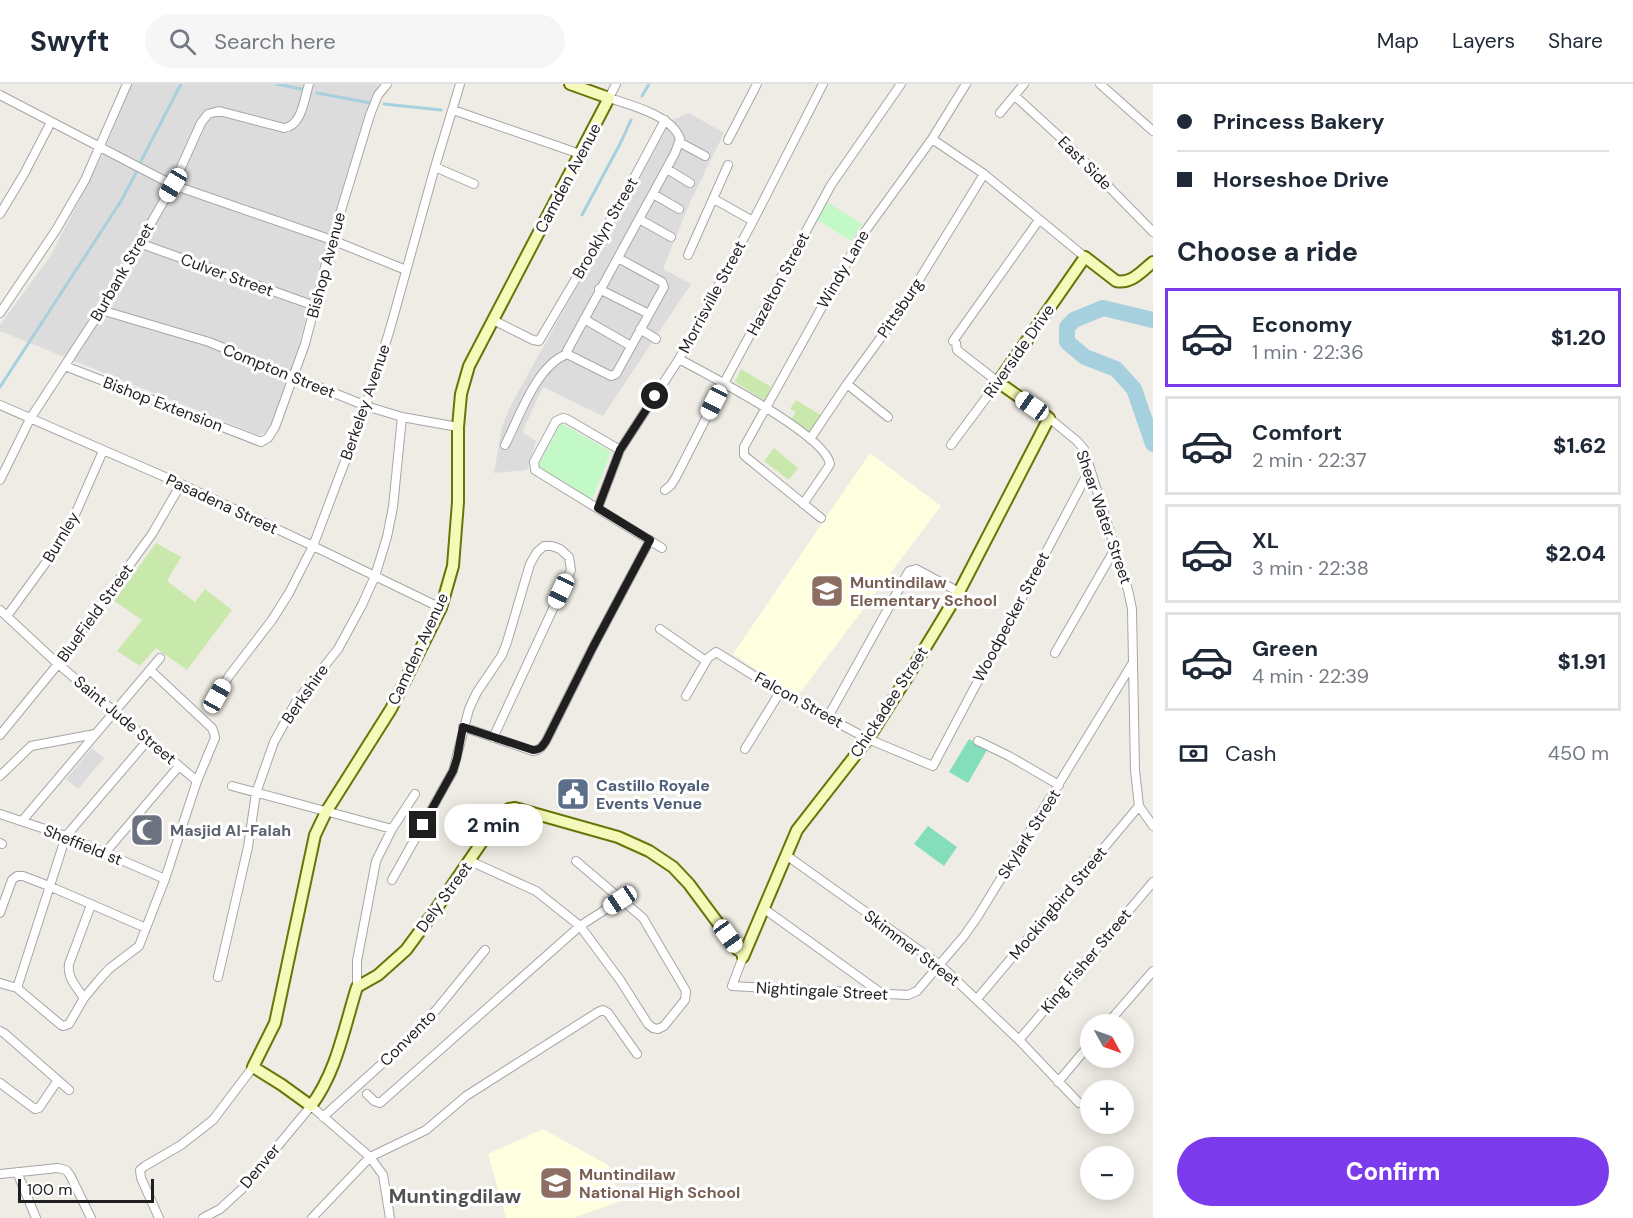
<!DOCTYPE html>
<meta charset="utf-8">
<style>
:root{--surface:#fff;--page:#f6f6f7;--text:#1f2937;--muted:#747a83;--line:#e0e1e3;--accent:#7c3aed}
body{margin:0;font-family:"DM Sans",sans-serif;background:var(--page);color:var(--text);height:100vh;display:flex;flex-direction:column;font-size:22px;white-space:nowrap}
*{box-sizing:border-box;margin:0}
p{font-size:20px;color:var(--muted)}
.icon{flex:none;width:33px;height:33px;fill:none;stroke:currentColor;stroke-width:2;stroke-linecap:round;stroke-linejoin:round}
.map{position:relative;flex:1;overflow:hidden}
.sheet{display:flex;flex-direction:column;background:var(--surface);width:480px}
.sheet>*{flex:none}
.top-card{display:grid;align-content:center;height:132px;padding:0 24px;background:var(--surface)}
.needle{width:39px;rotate:130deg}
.tools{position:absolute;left:1080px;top:930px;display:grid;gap:12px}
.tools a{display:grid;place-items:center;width:54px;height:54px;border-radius:50%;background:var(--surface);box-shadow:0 3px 15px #0003;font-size:30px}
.scale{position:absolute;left:18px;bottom:15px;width:136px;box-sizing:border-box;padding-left:6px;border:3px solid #1f1f1f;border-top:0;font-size:16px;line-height:21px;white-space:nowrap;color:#1f1f1f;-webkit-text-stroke:4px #fff;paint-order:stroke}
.end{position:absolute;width:27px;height:27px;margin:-14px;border:8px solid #1f1f1f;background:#fff;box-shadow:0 0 0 3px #fff}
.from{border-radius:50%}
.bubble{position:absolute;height:42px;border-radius:21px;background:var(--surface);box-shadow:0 3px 15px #0003;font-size:20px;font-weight:800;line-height:42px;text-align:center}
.car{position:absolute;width:18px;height:36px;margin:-18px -9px;border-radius:8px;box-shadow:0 0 4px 2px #0007;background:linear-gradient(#fff 24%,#345 0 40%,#fff 0 76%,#345 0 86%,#fff 0)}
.top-card b{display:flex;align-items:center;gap:21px;height:57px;font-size:22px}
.top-card b+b{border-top:2px solid var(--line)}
.top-card i{width:15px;height:15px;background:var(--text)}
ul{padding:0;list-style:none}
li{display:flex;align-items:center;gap:18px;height:99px;margin:0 12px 9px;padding:0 12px;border:3px solid var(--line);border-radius:0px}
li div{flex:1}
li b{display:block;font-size:22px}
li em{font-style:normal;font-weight:800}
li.on{border-color:var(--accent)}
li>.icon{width:54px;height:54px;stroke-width:1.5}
h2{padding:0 24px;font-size:27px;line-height:72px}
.pay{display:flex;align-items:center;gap:15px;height:66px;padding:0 24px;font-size:22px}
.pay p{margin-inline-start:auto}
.primary-button{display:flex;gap:12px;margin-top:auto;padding:12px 24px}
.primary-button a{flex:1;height:69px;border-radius:36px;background:var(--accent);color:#fff;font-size:24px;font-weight:800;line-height:69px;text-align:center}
header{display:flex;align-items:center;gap:36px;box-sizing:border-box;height:84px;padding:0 30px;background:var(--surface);border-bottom:2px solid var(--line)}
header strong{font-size:28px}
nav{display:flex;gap:33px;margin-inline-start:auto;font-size:21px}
.search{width:420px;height:54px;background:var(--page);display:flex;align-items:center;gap:15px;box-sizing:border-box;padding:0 21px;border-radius:33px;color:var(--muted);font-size:22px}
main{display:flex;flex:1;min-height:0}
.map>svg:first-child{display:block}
.residential{fill:#dddcdc}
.education{fill:#feffdf}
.grass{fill:#c9e9ac}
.park{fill:#c3f9c7}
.pitch{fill:#84debb}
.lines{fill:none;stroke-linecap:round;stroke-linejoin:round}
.stream{stroke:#a6d0dd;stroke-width:3}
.river{stroke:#a6d0dd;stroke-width:16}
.street-casing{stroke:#a6a6a6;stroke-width:10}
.secondary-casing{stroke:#697506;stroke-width:14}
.street{stroke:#fff;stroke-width:8}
.secondary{stroke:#f5f9ba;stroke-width:10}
.route{stroke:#1f1f1f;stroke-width:8}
.labels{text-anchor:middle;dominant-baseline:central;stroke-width:6;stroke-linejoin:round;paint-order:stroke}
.street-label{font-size:16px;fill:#1f1f1f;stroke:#fff}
.education-label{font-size:16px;font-weight:bold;fill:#785e54;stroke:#fff;text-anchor:start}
.service-label{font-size:16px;font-weight:bold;fill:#4e5e75;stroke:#fff;text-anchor:start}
.worship-label{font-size:16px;font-weight:bold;fill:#5b616d;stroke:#fff;text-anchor:start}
.quarter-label{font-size:20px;font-weight:bold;fill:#525252;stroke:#fff}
</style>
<header>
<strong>Swyft</strong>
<div class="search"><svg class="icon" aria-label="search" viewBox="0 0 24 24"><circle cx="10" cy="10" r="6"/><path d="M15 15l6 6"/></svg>Search here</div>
<nav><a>Map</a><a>Layers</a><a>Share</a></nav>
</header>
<main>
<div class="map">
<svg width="1153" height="1134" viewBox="0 0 1153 1134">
<rect width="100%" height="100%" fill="#efece5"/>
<path class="residential" d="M132,0H379L364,33L323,169L292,287L270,343L264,349L258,351L0,247V241L50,173L101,74Z
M689,29L724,49L691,116L663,185L691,200L603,332L543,303L522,348L536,357L527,386L494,389L502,342L513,317L670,37Z
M92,664L104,674L78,705L66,695Z"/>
<path class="education" d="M870,369L941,422L797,613L733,570Z
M543,1045L608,1081L621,1117L573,1134H506L488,1070Z"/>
<path class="grass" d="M741,285L771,303L765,317L735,298Z
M796,316L822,332L811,349L791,335L796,328L790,325Z
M774,364L798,384L789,396L764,377Z
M156,459L181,473L167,497L195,518L205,505L232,526L187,586L156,564L140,582L117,567L142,536L114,517Z"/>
<path class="park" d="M827,118L862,140L851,157L816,135Z
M561,339L611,368L592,416L538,382Z"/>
<path class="pitch" d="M969,655L987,666L968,699L949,688Z
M928,742L957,763L944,782L914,760Z"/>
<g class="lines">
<path class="stream" d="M277,0L301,5
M317,9L371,19
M642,12L649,0
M384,20L441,26
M141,77L181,0
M582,131L620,60L631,36
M0,303L121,117L137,87"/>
<path class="river" d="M1153,236L1103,224L1074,236L1067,243V258L1085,273L1116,285L1134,305L1153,360"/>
<defs>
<path id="street" d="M616,0L609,14C631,21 673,32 680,55L675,69L567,267L569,271L611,292L616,290L664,203L662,198L618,174
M1100,0L1153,47
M0,11L173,101L332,156L406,186
M1015,12L1062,55L1153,148
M453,26L580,70
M1000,29L1024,0
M932,55L984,90L1085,173
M728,56L757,0
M679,58L705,72
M435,83L474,100
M667,85L690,99
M653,110L679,125
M714,115L753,137
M0,130L24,90L51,38
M639,135L671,153
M139,159L315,222
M688,171L728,81
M599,205L649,230
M101,226L209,258L366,322L402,333L458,343
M0,229L56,146L85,96L127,0
M584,235L631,262
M493,236L533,256L539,257L620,120L665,36
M640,245L656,255
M679,275C708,291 825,350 830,380L827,385L803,420
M65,282L261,358L268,354L275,343L305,260L332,156L370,31L378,11L387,0
M847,300L888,333
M0,321L181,400L313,462L441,524
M1049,334L1077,357L1084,365L1128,506L1132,525L1135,686L1139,722L1153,742
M810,355L847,300L898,230L984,90
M505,361C520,332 536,282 567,270
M951,361L998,298L957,266L956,259L953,257L1039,136
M620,366L567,335L563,334L556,337L534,378L535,386L662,464
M0,396L30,335L101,226L173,101L201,39L208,30L219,27L284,44C302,42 304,15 309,0
M665,406L671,401L676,393L724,299L831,101L901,0
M598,424L620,366L679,275L753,137L823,0
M821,434L746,373L744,371V363L861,153L932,55L966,0
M0,526L58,580L197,697
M7,532L66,451L103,367
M660,545L706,577
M1055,569L1116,463
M217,612L229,592L272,536L289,509L313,462L366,322L390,245L435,83L460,0
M686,612L708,574L716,568L780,608L868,655L933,682L1090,385
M828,633L909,487L916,485L959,508
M463,643L533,667C540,666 542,663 546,657L593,563L650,456
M0,651L58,580L152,450L181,400
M978,657L1009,672L1059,701
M745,665L780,608
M0,692L31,662L95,650
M232,702L392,745
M0,730L66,752L165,795
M22,737L160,574
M0,759L2,760
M104,770L179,682
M786,771L940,881L1019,956L1079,1019
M470,777L536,807L580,842L620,896L648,940L653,944L658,945L664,942L685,916L686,907L643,834L576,777
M392,796L453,687L469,625L477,608L502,571L507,558L530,480L537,468L544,462H552L560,465L569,473L571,486L493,654
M763,824L881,909
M0,829L12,796L17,792H23L49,802L146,844
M741,870L743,873L732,902L908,911L917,907L964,852L978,832L1132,580
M218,893L248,763L256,709L274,658L296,618L338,565L362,521L375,492L387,453L393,423L402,333
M0,899L17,904L61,941L63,942L69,940L84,914L99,896L109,885L139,862L165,795L197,697L215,654L214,649L212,644L150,586
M357,903V877L376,777L392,745L415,710
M17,904L66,752L148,656
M84,914C76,902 67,894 69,880L91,821
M977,915L1139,722
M1107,940L1153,887
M0,947L4,949L69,1006
M1019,956L1153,798
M1058,998L1090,960
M0,999L35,1025L39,1024L58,996
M367,1010L374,1017L380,1019L580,842L620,816
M323,1033L396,967L437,925L485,866
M17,1088L36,1134
M0,1090L58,1084L66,1086L70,1091L91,1134
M159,1134L141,1094L140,1086L145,1082L181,1061L213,1036L253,983
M203,1134L220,1125L242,1105L311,1022L370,1073L383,1091L390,1134
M312,1134L370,1073L426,1046L466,1012L598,928L603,926L608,929L637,970"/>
<path id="secondary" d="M570,0L609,14L469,282L461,310L458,343V418L453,482L441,524L391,625L326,728L315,751L275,939L253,983L282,1001L311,1022C337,987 344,944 357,903L378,891L406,866L434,828L488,749L504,729L509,725L515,724L618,753L649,767L673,783L689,800L738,866
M743,873L797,746L868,655L908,592L959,508L1049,334L998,298L1085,173L1116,197C1132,200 1142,187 1153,178"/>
</defs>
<use href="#street" class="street-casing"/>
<use href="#secondary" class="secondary-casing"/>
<use href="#street" class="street"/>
<use href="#secondary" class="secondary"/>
</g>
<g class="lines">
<path class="route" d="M423,741L453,687L457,674L463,643L533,666C540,666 542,663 546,657L593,563L650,456L598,424L620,366L655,312"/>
</g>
<defs>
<symbol id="school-square" viewBox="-11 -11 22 22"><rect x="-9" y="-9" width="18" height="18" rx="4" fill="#8d6e63" stroke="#fff"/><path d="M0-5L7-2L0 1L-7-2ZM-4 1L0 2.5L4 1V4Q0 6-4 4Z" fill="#fff"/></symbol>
<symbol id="civic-square" viewBox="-11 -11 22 22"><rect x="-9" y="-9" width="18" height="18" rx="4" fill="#5c6f8a" stroke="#fff"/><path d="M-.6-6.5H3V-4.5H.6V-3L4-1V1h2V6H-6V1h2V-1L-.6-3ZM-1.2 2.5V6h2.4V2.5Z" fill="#fff"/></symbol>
<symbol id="mosque-square" viewBox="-11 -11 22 22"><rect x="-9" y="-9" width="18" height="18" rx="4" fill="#6b7280" stroke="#fff"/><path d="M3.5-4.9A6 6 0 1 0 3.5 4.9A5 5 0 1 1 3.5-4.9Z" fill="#fff"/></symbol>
</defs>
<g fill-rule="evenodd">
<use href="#school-square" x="808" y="488" width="38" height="38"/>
<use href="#civic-square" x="554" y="691" width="38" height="38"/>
<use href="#mosque-square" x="128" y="727" width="38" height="38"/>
<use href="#school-square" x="537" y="1080" width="38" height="38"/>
</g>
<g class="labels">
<g class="street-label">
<text transform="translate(1085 79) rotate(45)">East Side</text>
<text transform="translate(568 94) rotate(-62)">Camden Avenue</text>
<text transform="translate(605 144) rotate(-60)">Brooklyn Street</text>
<text transform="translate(326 181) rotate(-75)">Bishop Avenue</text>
<text transform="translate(843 185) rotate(-60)">Windy Lane</text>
<text transform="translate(122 188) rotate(-60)">Burbank Street</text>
<text transform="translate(227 191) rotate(20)">Culver Street</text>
<text transform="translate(778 200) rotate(-62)">Hazelton Street</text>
<text transform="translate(712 213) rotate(-62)">Morrisville Street</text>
<text transform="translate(900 224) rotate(-56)">Pittsburg</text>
<text transform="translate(1019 267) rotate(-55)">Riverside Drive</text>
<text transform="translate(279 287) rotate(22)">Compton Street</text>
<text transform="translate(365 318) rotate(-71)">Berkeley Avenue</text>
<text transform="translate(163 320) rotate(21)">Bishop Extension</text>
<text transform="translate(222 420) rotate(25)">Pasadena Street</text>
<text transform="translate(1104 433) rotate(71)">Shear Water Street</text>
<text transform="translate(61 453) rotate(-59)">Burnley</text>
<text transform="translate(95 529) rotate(-54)">BlueField Street</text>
<text transform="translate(1011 533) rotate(-62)">Woodpecker Street</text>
<text transform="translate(418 565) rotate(-65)">Camden Avenue</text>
<text transform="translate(305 610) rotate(-55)">Berkshire</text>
<text transform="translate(799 616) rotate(29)">Falcon Street</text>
<text transform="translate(889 618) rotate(-57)">Chickadee Street</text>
<text transform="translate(125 636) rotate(40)">Saint Jude Street</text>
<text transform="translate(1029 750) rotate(-58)">Skylark Street</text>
<text transform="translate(83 761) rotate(22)">Sheffield st</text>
<text transform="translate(444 813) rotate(-54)">Dely Street</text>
<text transform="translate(1058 819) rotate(-50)">Mockingbird Street</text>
<text transform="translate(912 864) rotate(37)">Skimmer Street</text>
<text transform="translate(1086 877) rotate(-50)">King Fisher Street</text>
<text transform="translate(822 907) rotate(3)">Nightingale Street</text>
<text transform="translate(408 954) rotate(-45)">Convento</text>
<text transform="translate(260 1082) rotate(-50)">Denver</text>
</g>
<g class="education-label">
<text x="850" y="498">Muntindilaw<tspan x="850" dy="18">Elementary School</tspan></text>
<text x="579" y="1090">Muntindilaw<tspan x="579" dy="18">National High School</tspan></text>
</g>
<g class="service-label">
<text x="596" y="701">Castillo Royale<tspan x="596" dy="18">Events Venue</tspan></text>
</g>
<g class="worship-label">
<text x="170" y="746">Masjid Al-Falah</text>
</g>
<g class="quarter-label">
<text x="455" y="1112">Muntingdilaw</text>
</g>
</g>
</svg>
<div class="tools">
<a><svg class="needle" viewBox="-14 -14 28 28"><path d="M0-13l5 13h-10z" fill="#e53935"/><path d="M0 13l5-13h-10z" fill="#747a83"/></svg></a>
<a>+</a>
<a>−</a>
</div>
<div class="scale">100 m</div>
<i class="end from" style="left:655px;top:312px"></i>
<i class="end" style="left:423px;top:741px"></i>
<div class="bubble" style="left:444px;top:720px;width:99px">2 min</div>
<i class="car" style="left:173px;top:101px;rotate:211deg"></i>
<i class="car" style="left:714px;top:318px;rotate:207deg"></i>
<i class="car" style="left:1032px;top:322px;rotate:305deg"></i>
<i class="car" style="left:561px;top:507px;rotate:205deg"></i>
<i class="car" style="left:217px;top:612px;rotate:29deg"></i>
<i class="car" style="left:620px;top:816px;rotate:236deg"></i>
<i class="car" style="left:728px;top:852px;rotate:144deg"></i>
</div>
<section class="sheet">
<div class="top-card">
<b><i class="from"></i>Princess Bakery</b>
<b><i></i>Horseshoe Drive</b>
</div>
<h2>Choose a ride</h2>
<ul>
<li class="on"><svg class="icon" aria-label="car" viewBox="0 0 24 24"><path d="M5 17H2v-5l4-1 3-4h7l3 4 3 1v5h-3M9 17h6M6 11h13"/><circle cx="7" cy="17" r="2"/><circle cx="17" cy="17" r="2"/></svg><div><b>Economy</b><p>1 min · 22:36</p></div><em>$1.20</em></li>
<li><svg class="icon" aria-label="car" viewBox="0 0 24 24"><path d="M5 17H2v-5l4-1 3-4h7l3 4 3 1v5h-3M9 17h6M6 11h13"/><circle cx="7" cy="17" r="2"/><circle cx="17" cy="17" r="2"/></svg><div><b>Comfort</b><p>2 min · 22:37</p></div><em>$1.62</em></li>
<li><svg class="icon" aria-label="car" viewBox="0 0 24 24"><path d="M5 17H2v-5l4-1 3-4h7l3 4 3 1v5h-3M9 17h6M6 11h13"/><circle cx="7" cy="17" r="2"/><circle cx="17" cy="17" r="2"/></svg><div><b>XL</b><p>3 min · 22:38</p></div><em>$2.04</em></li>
<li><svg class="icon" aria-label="car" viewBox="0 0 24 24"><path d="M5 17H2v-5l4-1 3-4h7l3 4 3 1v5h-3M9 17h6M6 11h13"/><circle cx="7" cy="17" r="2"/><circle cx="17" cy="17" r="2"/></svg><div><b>Green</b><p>4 min · 22:39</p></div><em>$1.91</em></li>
</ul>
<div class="pay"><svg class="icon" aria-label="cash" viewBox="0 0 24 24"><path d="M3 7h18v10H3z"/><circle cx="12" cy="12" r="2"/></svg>Cash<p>450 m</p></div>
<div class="primary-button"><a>Confirm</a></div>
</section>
</main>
